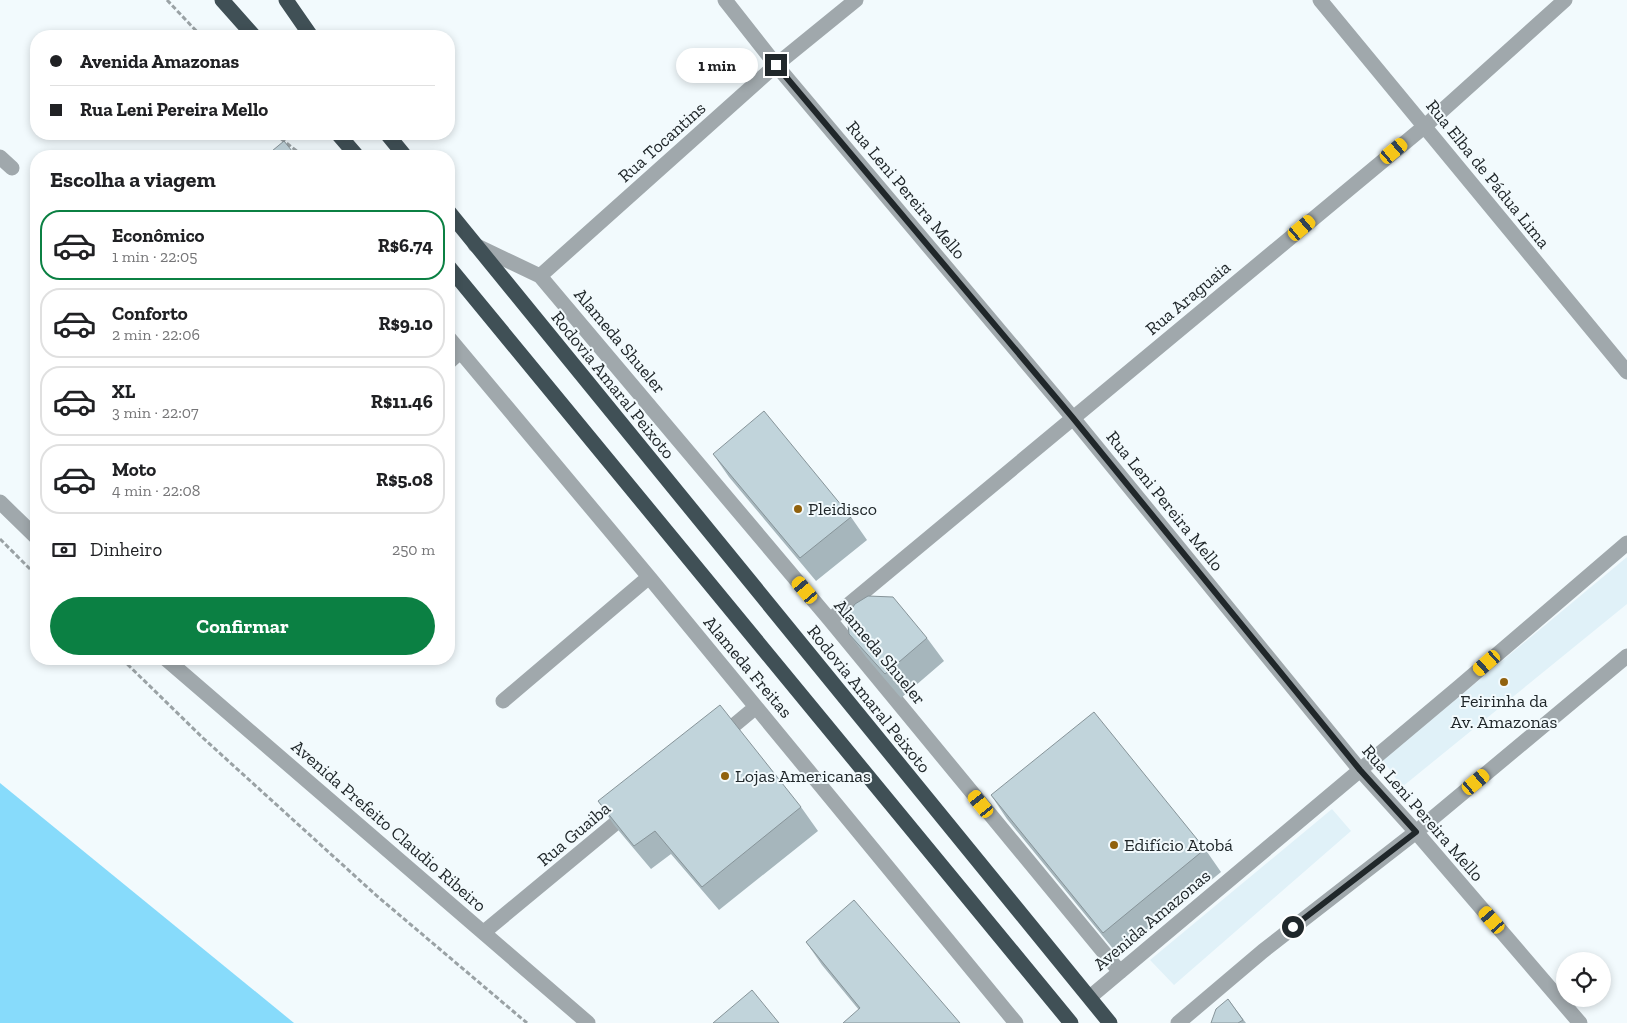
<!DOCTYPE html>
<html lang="pt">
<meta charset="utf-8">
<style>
:root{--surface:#fff;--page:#f2f2f2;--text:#202124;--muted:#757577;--line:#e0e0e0;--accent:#0b8043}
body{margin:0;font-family:"Zilla Slab",serif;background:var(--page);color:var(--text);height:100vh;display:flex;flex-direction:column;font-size:19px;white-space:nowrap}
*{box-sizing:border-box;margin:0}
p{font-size:16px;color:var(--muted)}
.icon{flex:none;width:28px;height:28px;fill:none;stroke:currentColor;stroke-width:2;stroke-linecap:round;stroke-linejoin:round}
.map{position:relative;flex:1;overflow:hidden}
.panel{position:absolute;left:30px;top:150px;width:425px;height:515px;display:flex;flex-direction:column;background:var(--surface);border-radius:20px;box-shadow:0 2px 8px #0003}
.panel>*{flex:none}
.banner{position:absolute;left:30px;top:30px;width:425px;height:110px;border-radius:20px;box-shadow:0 2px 8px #0003;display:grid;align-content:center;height:110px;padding:0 20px;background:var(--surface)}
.buttons{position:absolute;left:1556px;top:952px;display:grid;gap:10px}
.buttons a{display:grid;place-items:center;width:55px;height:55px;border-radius:50%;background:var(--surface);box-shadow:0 2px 8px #0003;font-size:25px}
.end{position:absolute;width:22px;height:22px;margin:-11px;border:6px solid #20272a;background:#fff;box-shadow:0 0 0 2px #fff}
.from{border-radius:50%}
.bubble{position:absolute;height:35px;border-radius:18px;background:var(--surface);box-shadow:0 2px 8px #0003;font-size:16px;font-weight:700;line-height:35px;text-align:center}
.car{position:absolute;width:15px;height:30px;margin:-15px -8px;border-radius:6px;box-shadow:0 0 4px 1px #0007;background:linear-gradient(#f5c518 24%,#345 0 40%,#f5c518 0 76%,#345 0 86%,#f5c518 0)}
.banner b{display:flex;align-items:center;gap:18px;height:48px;font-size:19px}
.banner b+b{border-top:1px solid var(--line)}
.banner i{width:12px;height:12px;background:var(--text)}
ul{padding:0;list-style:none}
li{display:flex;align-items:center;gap:15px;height:70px;margin:0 10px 8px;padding:0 10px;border:2px solid var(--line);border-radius:20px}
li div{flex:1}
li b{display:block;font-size:19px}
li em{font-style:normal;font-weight:700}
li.on{border-color:var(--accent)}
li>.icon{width:45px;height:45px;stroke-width:1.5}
h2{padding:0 20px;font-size:22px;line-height:60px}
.pay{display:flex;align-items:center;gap:12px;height:55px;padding:0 20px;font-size:19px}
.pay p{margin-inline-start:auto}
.action{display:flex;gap:10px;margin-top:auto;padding:10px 20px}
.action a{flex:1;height:58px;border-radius:30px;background:var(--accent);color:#fff;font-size:20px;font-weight:700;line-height:58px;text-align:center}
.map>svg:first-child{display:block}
.built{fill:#e0f1f8}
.water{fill:#87dbfb}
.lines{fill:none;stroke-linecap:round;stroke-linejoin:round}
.path{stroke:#9aa2a5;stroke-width:3;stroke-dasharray:5 2.5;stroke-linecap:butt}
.minor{stroke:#a0a8ac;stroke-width:15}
.highway{stroke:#405056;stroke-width:15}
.wall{fill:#a6b6bc}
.building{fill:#c1d4db;stroke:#879499}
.route{stroke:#20272a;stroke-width:6}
.poi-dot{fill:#91620e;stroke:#f2fafd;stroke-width:2}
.labels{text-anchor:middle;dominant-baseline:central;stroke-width:4;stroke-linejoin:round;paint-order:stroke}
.street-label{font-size:18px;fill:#20272a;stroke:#f2fafd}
.poi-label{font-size:18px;fill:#20272a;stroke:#f2fafd;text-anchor:start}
</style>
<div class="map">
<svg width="1627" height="1023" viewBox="0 0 1627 1023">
<rect width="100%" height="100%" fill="#f2fafd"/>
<path class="built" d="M1627,557V604L1402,787L1383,760Z
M1332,809L1351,831L1174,985L1150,960Z"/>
<path class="water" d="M0,783L294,1023H0Z"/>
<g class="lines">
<path class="path" d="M167,0L201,36
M275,134L303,156
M0,539L36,575
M122,659L203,738L377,896L527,1023"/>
<path class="minor" d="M725,0L776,65L1073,418L1360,770L1416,832L1580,1023
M1320,0L1627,372
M0,157L12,168
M475,245L540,276L830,620L1120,972
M540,276L776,65L856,0
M449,338L649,577L1016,1023
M449,362L460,352
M0,502L36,537
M830,620L1425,126L1565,0
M166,659L588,1023
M503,701L649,577
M720,737L756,707
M484,932L629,812
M1090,997L1459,687L1627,543
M1178,1023L1263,951L1416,832L1627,656"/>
<path class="highway" d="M222,0L254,36
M286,0L311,36
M338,134L357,156
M387,134L405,156
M449,212L1110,1023
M449,267L1071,1023"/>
</g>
<path class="wall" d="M713,454L851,517L867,540L816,581L729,477Z
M849,634L927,638L944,661L901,698L866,657Z
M991,795L1205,849L1221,872L1119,956L1007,819Z
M598,801L801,807L818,831L719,910L671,854L651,869L614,825Z
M806,942L960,1023L859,1010L822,965Z
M1228,999L1246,1023H1211Z"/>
<path class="building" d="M284,141L296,156H266Z
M764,411L851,517L800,558L713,454Z
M868,596L893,597L927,638L885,674L849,634L847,616L855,604Z
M720,705L801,807L702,887L655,831L634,846L598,801Z
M1094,712L1205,849L1103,933L991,795Z
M854,900L960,1023H843L860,1008L806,942Z
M752,990L779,1023H713Z
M1228,999L1243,1020L1238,1023H1211L1216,1009Z"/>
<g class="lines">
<path class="route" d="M776,65L1073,418L1360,770L1416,832L1293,927"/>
</g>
<g class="poi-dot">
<circle cx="798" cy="509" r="5"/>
<circle cx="1504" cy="682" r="5"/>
<circle cx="725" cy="776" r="5"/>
<circle cx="1114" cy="845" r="5"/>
</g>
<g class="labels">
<g class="street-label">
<text transform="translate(662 142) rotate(-42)">Rua Tocantins</text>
<text transform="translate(1488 174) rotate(51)">Rua Elba de Pádua Lima</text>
<text transform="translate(906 190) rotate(50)">Rua Leni Pereira Mello</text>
<text transform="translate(1188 298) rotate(-40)">Rua Araguaia</text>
<text transform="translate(620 341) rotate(50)">Alameda Shueler</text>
<text transform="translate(613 385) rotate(51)">Rodovia Amaral Peixoto</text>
<text transform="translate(1165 501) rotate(51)">Rua Leni Pereira Mello</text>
<text transform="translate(880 652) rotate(50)">Alameda Shueler</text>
<text transform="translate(748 667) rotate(50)">Alameda Freitas</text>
<text transform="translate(869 699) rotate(51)">Rodovia Amaral Peixoto</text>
<text transform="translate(1423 813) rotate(49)">Rua Leni Pereira Mello</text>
<text transform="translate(389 826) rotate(41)">Avenida Prefeito Claudio Ribeiro</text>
<text transform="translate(574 834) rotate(-40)">Rua Guaiba</text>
<text transform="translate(1152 920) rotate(-40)">Avenida Amazonas</text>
</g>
<g class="poi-label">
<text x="808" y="509">Pleidisco</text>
<text x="1504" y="701" text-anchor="middle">Feirinha da<tspan x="1504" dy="21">Av. Amazonas</tspan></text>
<text x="735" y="776">Lojas Americanas</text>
<text x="1124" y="845">Edifício Atobá</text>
</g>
</g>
</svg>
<div class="buttons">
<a><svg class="icon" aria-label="locate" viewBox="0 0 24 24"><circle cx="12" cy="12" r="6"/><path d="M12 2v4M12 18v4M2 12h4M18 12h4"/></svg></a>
</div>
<i class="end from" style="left:1293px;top:927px"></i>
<i class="end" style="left:776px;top:65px"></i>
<div class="bubble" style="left:676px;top:48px;width:82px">1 min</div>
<i class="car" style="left:1394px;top:151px;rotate:50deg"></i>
<i class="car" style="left:1302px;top:228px;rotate:50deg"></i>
<i class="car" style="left:805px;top:590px;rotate:320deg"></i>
<i class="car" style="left:1487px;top:663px;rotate:229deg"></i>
<i class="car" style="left:1476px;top:782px;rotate:50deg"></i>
<i class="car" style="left:981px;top:804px;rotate:321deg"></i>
<i class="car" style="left:1492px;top:920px;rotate:319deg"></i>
<div class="banner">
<b><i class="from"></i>Avenida Amazonas</b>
<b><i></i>Rua Leni Pereira Mello</b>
</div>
<section class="panel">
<h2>Escolha a viagem</h2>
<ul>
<li class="on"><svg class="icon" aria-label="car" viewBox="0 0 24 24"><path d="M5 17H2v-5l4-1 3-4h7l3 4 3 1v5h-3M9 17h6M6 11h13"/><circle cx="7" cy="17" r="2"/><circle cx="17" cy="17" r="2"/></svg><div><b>Econômico</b><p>1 min · 22:05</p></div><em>R$6.74</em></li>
<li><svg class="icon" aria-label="car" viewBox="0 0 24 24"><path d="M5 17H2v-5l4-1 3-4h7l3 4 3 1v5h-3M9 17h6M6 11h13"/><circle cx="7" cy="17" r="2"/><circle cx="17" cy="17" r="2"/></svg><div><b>Conforto</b><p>2 min · 22:06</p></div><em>R$9.10</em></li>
<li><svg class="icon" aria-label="car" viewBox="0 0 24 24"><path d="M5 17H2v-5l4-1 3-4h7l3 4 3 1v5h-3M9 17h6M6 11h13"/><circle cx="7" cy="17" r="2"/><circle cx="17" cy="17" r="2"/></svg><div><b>XL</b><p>3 min · 22:07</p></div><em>R$11.46</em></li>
<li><svg class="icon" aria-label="car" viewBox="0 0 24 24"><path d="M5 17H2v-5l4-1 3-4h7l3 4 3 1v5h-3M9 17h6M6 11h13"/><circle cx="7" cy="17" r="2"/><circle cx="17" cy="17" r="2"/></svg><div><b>Moto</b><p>4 min · 22:08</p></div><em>R$5.08</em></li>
</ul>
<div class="pay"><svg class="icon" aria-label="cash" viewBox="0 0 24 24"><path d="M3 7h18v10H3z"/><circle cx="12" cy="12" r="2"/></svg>Dinheiro<p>250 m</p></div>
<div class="action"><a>Confirmar</a></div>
</section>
</div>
